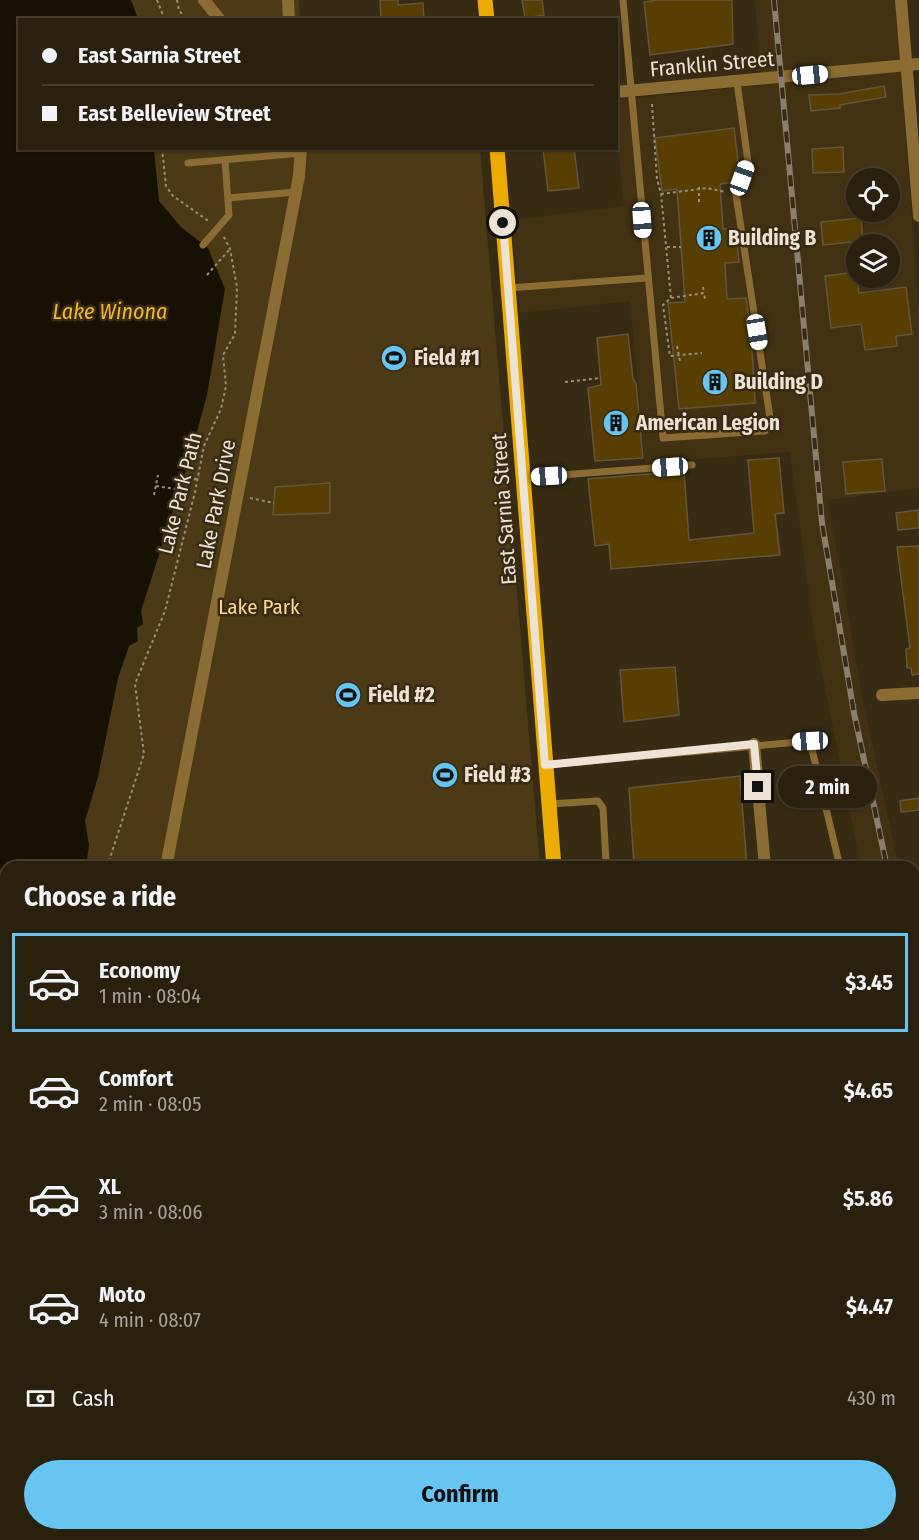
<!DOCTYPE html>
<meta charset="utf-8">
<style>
:root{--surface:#29200e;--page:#312817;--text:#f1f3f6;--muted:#a5a39e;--line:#453e2e;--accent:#68c4f0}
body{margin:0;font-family:"Fira Sans Condensed",sans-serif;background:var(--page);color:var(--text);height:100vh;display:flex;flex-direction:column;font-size:22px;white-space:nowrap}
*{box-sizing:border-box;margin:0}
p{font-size:20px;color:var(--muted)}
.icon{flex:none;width:33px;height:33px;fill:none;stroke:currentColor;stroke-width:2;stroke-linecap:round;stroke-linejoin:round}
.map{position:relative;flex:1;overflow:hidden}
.drawer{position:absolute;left:0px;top:861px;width:920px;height:680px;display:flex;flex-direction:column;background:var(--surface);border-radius:18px 18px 0 0;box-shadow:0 2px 4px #0004,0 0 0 2px var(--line)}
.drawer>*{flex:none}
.top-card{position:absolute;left:18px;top:18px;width:600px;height:132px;border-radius:0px;box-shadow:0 2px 4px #0004,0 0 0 2px var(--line);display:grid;align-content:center;height:132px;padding:0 24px;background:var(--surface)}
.tools{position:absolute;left:846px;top:168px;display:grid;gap:12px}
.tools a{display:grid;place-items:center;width:54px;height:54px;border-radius:50%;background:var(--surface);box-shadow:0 2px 4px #0004,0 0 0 2px var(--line);font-size:30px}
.end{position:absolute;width:27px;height:27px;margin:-14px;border:8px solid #ece3d6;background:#111;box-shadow:0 0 0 3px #111}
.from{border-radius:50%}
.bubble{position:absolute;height:42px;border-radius:21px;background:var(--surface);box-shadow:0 2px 4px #0004,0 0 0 2px var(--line);font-size:20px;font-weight:700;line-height:42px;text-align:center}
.car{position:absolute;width:18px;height:36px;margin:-18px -9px;border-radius:8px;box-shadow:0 0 4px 2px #0007;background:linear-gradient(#fff 24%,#345 0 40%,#fff 0 76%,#345 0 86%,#fff 0)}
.top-card b{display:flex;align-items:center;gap:21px;height:57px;font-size:22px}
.top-card b+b{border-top:2px solid var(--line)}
.top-card i{width:15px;height:15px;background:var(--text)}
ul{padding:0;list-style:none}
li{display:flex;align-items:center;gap:18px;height:99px;margin:0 12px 9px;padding:0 12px;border:3px solid transparent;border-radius:0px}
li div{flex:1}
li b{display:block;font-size:22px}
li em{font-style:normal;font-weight:700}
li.current{border-color:var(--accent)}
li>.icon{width:54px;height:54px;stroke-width:1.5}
h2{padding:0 24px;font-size:27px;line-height:72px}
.pay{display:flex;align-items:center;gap:15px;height:66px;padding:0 24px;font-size:22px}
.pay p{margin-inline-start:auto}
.cta{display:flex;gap:12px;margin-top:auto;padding:12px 24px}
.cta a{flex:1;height:69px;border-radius:36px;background:var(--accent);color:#111;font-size:24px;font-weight:700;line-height:69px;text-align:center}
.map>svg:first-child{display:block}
.built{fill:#423213;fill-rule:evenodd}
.green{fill:#4c3915}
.water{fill:#171004}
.building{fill:#583e03;stroke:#63553d;stroke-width:1.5}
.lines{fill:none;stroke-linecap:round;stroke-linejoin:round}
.path{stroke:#978d7b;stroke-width:2;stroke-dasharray:3 3;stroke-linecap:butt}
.service{stroke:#8b6d33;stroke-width:7}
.minor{stroke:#8b6d33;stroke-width:12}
.tertiary{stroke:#8b6d33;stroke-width:12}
.primary{stroke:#ebab03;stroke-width:15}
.rail-casing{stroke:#897f6c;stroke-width:6}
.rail{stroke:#372b13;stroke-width:4;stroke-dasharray:11;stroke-linecap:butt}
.route{stroke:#ece3d6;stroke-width:8}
.labels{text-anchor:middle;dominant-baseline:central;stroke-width:5;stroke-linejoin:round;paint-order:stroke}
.street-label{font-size:21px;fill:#ece3d6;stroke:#372b13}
.poi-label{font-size:21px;font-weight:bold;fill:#ece3d6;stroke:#372b13;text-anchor:start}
.park-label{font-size:21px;fill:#fdd793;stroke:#372b13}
.water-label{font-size:22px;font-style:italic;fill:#f6b629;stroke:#372b13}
</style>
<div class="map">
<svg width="919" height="1540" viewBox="0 0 919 1540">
<rect width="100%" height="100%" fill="#372b13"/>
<path class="built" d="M755,0H896L919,311V488L828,500L863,701L899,867H861L815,638L790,452L645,463L630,301L520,313L512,220L624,206L617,135V100L762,85ZM856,178H890V212H856ZM856,244H890V278H856Z
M914,930L919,952V1086L914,1066Z"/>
<path class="green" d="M0,0H299L300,19L20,20V148L480,149L540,867H6V1534H597V1540H0Z"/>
<path class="water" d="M0,0H131L138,19L20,20V148L154,149L159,201L181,227L208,248L225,289L207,395L188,464L141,611L143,624L137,628L138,641L129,646L118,678L98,777L85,821L89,845L86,867H6V1534L368,1535L366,1540H0Z"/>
<path class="building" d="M380,0H398V5L423,3L424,20H381Z
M522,0H542L544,15L525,18Z
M657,0H732L733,44L650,55L644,2Z
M884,86L886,97L840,105V108L811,111L809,95L839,94Z
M734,128L739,169L735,182L720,184L723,229L735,228L739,262L725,263L727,299L746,298L751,332L755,403L679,409L668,303L685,302L677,189L662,191L655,138Z
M843,147L844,172L813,173L812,149Z
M543,148H574L579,188L548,191Z
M861,218L863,241L823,245L821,222Z
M856,272L859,293L906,287L912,334L896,336L897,346L865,350L861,324L831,328L825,276Z
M628,334L633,379L636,383L643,458L595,461L588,388L601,385L597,338Z
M779,458L784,513L775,514L780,555L611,569L609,544L595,546L588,479L684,471L689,540L754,533L748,460Z
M882,459L885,491L846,494L843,462Z
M330,483V513L273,515L275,487Z
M918,510L919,528L898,530L896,513Z
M919,546V674L912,675L911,668H907L906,649L910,648L897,547Z
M675,667L679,715L624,722L620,670Z
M740,776L747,867H634L629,788Z
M919,798V810L901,812L900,801Z"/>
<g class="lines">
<path class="path" d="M157,0L165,20
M177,0L179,10L186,20
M652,104L657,179L661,194L671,298L663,305L670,356L702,353
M162,148L166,186L173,196L210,222
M661,194L707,188L726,192
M699,202V186
M667,247H681
M207,275L229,250
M703,287L704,293
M671,298L704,293L705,300
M677,346L680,361
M565,382L601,378
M156,486L182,490L199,476
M154,495L158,475
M250,498L274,503
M107,867L144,754L135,684L165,611L195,492L204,446L221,409L226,386L223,355L235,334L237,287L230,249L223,235
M387,1534L388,1540"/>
<path class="service" d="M623,0L663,438L765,431L771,424L736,195L748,162L737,82
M188,163L301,153
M228,198L296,192
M203,245L229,215L225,160
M508,288L647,278
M522,478L692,465
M545,765L810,741L840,867
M549,804L598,801L603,808L606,862L600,867
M414,1540V1534"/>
<path class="minor" d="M204,0L220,20
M288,0L289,20
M901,0L919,216
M882,695L919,693
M754,744L765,867
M166,867L299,176L301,148
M914,1524H919
M745,1540L823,1534"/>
<path class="tertiary" d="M616,92L919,64
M914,1318H919"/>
<path class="primary" d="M485,0L487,20
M497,148L554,867
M613,1534V1540"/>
<defs>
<path id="rail" d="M774,0L822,523L854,713L887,867
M914,975L919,997
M914,1006L919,1029"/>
</defs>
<use href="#rail" class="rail-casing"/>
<use href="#rail" class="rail"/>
</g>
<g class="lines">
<path class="route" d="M503,223L545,765L754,744L758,787"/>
</g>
<defs>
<symbol id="building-disc" viewBox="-11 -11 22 22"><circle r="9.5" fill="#68c4f0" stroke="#372b13"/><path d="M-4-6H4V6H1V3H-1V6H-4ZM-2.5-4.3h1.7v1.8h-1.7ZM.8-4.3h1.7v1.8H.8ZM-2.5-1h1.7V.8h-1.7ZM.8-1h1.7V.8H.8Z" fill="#111"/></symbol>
<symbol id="stadium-disc" viewBox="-11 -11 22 22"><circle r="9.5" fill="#68c4f0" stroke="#372b13"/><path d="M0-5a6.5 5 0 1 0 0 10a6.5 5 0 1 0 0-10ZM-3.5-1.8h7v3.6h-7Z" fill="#111"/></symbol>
</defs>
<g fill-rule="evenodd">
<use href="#building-disc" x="694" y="223" width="30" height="30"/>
<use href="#stadium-disc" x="379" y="343" width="30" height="30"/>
<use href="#building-disc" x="700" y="367" width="30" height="30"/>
<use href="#building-disc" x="601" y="408" width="30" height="30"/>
<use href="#stadium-disc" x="333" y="680" width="30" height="30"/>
<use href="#stadium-disc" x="430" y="760" width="30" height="30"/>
</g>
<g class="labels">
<g class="street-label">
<text transform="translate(712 64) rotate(-5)">Franklin Street</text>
<text transform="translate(180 493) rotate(-76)">Lake Park Path</text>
<text transform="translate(216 504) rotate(-79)">Lake Park Drive</text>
<text transform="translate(504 509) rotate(-94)">East Sarnia Street</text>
</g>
<g class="poi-label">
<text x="728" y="238">Building B</text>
<text x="414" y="358">Field #1</text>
<text x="734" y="382">Building D</text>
<text x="636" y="423">American Legion</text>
<text x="368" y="695">Field #2</text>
<text x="464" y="775">Field #3</text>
</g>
<g class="park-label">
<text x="259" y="607">Lake Park</text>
</g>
<g class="water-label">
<text x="110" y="311">Lake Winona</text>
</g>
</g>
</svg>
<div class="tools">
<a><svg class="icon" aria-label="locate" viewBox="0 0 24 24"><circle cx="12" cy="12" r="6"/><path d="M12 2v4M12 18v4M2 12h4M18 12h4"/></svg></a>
<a><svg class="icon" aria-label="layers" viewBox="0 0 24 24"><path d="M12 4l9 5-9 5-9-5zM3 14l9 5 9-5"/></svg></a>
</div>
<i class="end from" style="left:503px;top:223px"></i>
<i class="end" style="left:758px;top:787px"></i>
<div class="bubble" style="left:778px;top:766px;width:99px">2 min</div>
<i class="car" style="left:810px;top:75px;rotate:84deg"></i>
<i class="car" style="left:742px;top:178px;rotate:20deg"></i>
<i class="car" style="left:642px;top:220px;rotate:176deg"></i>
<i class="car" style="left:757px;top:332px;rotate:171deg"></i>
<i class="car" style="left:670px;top:467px;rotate:266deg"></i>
<i class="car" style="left:549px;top:476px;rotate:267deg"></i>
<i class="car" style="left:810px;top:741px;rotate:267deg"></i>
<div class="top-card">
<b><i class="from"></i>East Sarnia Street</b>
<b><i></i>East Belleview Street</b>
</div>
<section class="drawer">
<h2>Choose a ride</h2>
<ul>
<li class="current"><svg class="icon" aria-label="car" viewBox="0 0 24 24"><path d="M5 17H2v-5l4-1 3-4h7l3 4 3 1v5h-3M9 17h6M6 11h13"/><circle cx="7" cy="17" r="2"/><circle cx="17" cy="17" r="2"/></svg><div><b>Economy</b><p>1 min · 08:04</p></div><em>$3.45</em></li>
<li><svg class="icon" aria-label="car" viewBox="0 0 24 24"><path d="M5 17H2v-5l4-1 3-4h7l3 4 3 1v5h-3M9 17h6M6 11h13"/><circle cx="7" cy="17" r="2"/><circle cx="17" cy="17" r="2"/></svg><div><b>Comfort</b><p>2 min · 08:05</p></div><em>$4.65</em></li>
<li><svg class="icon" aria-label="car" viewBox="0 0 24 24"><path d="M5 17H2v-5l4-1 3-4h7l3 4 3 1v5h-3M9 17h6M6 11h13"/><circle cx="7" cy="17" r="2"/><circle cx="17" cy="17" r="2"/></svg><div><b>XL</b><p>3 min · 08:06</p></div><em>$5.86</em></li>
<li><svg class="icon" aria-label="car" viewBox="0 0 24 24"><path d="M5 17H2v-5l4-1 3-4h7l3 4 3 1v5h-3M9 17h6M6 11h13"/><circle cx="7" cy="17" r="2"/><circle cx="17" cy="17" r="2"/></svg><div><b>Moto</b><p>4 min · 08:07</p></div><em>$4.47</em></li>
</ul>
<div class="pay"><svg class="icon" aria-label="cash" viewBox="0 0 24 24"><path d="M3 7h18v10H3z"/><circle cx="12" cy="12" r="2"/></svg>Cash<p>430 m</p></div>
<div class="cta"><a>Confirm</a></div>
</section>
</div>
